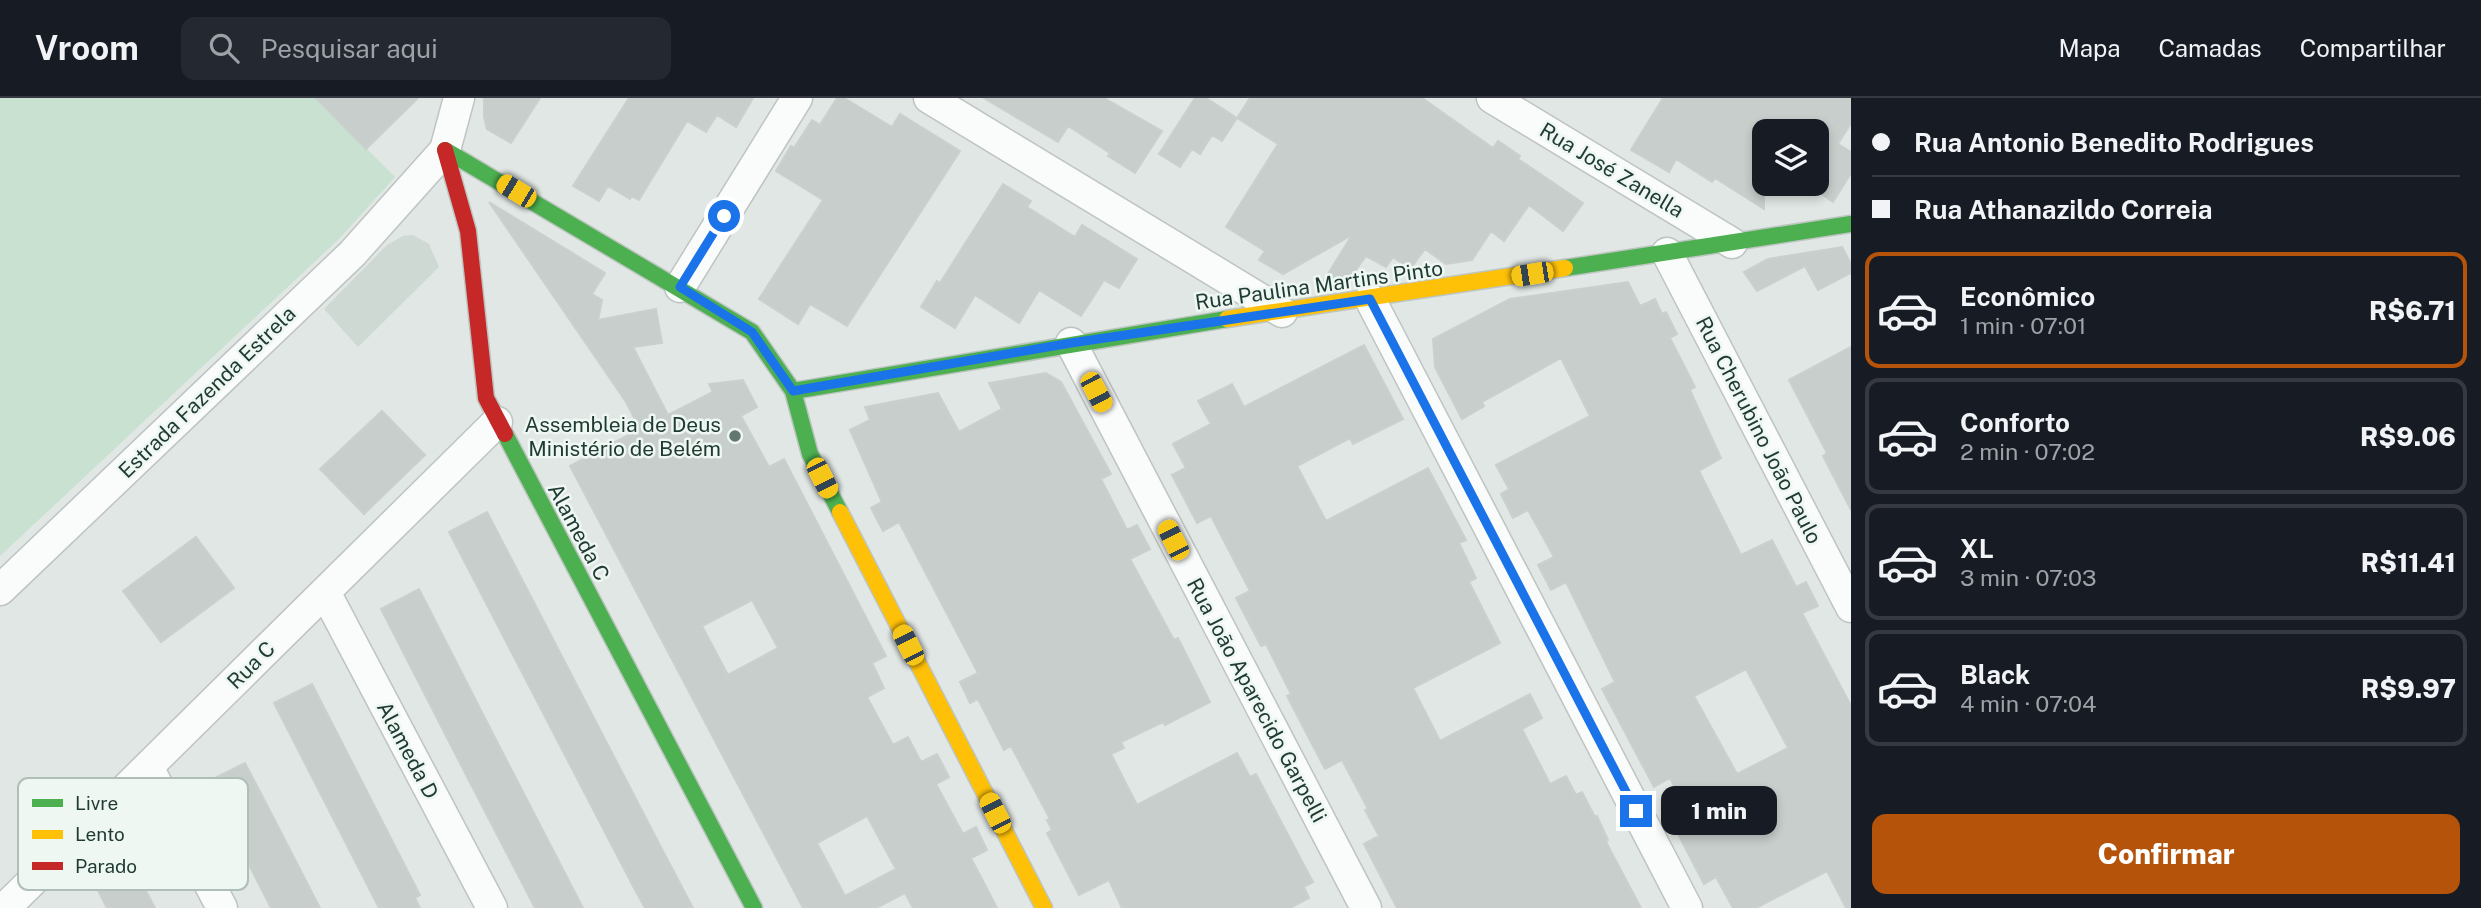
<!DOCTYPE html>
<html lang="pt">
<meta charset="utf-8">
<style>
:root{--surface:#171b24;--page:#242831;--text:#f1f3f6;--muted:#9ea1a6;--line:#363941;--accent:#b45309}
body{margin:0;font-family:"Public Sans",sans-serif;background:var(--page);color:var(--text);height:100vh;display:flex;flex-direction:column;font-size:26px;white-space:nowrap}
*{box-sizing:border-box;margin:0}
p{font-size:23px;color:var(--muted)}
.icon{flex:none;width:38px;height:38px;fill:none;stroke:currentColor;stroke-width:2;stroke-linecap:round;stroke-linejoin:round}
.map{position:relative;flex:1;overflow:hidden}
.panel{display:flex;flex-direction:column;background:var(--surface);width:630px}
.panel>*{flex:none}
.banner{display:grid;align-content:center;height:154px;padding:0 21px;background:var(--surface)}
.controls{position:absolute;left:1752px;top:21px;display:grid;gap:14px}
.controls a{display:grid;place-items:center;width:77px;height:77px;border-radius:14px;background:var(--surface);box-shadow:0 4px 10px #0003;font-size:35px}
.end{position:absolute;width:32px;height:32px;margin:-16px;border:9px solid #1a73e8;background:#fff;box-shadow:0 0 0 4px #fff}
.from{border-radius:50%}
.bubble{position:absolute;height:49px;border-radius:14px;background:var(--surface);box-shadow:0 4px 10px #0003;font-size:23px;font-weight:800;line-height:49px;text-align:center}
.car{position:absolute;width:21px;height:42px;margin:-21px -10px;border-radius:9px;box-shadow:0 0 5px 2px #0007;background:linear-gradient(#f5c518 24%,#345 0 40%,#f5c518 0 76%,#345 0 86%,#f5c518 0)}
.banner b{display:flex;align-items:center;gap:24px;height:66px;font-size:26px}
.banner b+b{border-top:2px solid var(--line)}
.banner i{width:18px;height:18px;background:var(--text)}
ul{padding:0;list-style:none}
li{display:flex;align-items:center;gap:21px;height:116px;margin:0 14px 10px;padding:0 7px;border:4px solid var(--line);border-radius:14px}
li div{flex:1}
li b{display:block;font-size:26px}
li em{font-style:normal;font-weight:800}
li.active{border-color:var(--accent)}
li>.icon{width:63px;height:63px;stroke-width:1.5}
.cta{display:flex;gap:14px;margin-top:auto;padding:14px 21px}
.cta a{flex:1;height:80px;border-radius:14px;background:var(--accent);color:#fff;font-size:28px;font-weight:800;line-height:80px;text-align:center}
header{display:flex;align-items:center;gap:42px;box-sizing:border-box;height:98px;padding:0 35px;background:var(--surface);border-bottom:2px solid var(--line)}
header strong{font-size:33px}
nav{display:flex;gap:38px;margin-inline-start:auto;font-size:24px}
.search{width:490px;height:63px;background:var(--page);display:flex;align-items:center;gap:18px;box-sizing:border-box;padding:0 24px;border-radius:14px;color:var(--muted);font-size:26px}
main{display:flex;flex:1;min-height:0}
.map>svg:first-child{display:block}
.built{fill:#ced9d4}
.green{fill:#c9e1d0}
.building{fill:#c8cecb;stroke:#cad0cd;stroke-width:2;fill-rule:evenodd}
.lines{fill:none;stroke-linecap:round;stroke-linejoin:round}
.street-casing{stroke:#bec4c1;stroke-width:33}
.fast-casing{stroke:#bdc5c1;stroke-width:19}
.slow-casing{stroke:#bdc5c1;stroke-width:19}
.jam-casing{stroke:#bdc5c1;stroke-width:19}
.street{stroke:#fafbfb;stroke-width:30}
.fast{stroke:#4caf50;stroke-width:16}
.slow{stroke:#ffc107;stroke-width:16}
.jam{stroke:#c62828;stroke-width:16}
.route{stroke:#1a73e8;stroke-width:9}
.poi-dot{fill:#637770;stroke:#eef7f2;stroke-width:2.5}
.labels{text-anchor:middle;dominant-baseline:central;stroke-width:5;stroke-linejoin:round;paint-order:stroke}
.street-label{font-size:21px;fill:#1f3a32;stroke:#eef7f2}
.poi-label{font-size:21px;fill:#1f3a32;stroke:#eef7f2;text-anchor:end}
.key{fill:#eef7f2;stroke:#b0beb8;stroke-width:2}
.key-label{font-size:19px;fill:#1f3a32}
</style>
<header>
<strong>Vroom</strong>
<div class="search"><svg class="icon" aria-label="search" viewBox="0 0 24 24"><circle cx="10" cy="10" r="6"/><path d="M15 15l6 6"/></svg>Pesquisar aqui</div>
<nav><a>Mapa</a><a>Camadas</a><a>Compartilhar</a></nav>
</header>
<main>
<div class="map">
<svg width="1851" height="810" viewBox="0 0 1851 810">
<rect width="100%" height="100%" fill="#e1e7e4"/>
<path class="built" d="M413,137L429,146L439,169L358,249L324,211L387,147L403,138Z"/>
<path class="green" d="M0,0H316L395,79L340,140L0,458Z"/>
<path class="building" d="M316,0H418L366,51Z
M484,0H540L511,45L487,31L484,19Z
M629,0H753L736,29L717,17L706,34L687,23L639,102L632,98L630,101L608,88L599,103L573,88Z
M837,0H844L892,29L900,16L960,53L847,228L810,206L798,226L759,201L823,102L776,73L791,48L794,50L812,22L820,27Z
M984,0H1104L1162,33L1135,75L1108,58L1110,55L1068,28L1058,44Z
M1195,0H1206L1237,20L1250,0H1422L1493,50L1498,43L1520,58L1518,61L1583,105L1563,133L1529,107L1504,143L1491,133L1472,162L1446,166L1425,151L1410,171L1393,159L1386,169L1366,158L1350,180L1323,184L1352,137L1283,176L1259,162L1265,153L1226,129L1278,46L1237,20L1222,43L1212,37L1200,56L1192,51L1180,69L1159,56Z
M1663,0H1851V25L1838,46L1851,54V75L1833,104L1816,92V33H1764V111L1715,80L1712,84L1676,61L1669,74L1631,52Z
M1003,86L1031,103L1027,109L1075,139L1082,127L1137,161L1119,190L1104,182L1081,218L1039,192L1019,225L975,197L955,230L921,209L937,183L940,185Z
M489,104L605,175L592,196L602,202L598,222L656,211L662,245L633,249L668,317L713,294L709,286L743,282L757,309L741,318L769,369L784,361L886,558L872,565L884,590L867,599L893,647L908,639L921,664L937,656L949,679L936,686L963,736L976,729L987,752L971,760L997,810H913L905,795L876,810H803L570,368L640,331L626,304ZM752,502L778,550L728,577L702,528ZM867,718L896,771L845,798L817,745Z
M1842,149L1851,166V175L1818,192L1805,168L1757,193L1744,174L1768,161Z
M1628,184L1640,208L1655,201L1662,216L1666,214L1677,236L1670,240L1695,289L1690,292L1721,360L1699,373L1741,457L1772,442L1796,489L1806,484L1818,508L1802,515L1851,608V810H1846L1827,773L1756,810H1733L1716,779L1704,786L1679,738L1695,729L1670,680L1654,689L1602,591L1615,584L1566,484L1551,492L1538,467L1554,459L1528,412L1513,420L1501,396L1509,391L1496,367L1590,318L1561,260L1482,304L1484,308L1462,321L1435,269L1433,241L1510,201ZM1746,571L1788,650L1737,676L1694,598Z
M1364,247L1403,321L1353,346L1350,340L1297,368L1326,423L1428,370L1466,442L1459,445L1476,480L1469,484L1500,545L1413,590L1440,643L1530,596L1542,620L1522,631L1550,686L1566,678L1576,697L1582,694L1595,719L1597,718L1608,742L1606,744L1641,810H1397L1364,746L1379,738L1365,712L1368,711L1342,662L1325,671L1287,598L1291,596L1266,546L1261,548L1236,500L1250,493L1211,418L1197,425L1172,377L1186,370L1173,346L1211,326L1198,303L1232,286L1244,309Z
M1851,249V412L1823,358L1827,355L1789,282Z
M1046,275L1061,284L1111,376L1101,381L1127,432L1137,427L1150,451L1130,461L1174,542L1178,540L1210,604L1165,627L1163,624L1121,644L1124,650L1111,656L1137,707L1237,655L1250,679L1256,676L1313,784L1304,789L1309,800L1290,810H1122L1109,782L1079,797L1047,735L1052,732L1047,722L1050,721L1011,648L1004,652L978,601L970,605L960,584L978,575L899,424L883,433L871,410L882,404L850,332L870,322L865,309L938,295L959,334L1002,311L989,285Z
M382,313L425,357L364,416L320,371Z
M487,414L664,755L693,810H645L635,792L449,434Z
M196,439L234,490L161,544L123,493Z
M419,491L491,632L583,810H535L464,673L381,511Z
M312,586L420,797L415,800L420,810H379L274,605Z
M245,665L270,713L320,810H271L207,684Z
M130,762L146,793L155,810H107L92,781Z"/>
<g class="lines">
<defs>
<path id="street" d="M929,0L1282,214
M1492,0L1732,145
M1667,155L1851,509
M680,189L797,0
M1370,201L1687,810
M1071,245L1366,810
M0,492L352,156L445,52L459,0
M325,494L492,810
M148,669L222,810
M5,810L497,324"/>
<path id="fast" d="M445,52L752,234L793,293L810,356L840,414
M1565,170L1851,126
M793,293L1227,221
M505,336L754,810"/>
<path id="slow" d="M1227,221L1565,170
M840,414L1044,810"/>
<path id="jam" d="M445,52L468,133L486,300L505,336"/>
</defs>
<use href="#street" class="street-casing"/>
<use href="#fast" class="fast-casing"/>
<use href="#slow" class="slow-casing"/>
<use href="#jam" class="jam-casing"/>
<use href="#street" class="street"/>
<use href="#fast" class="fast"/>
<use href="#slow" class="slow"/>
<use href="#jam" class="jam"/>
</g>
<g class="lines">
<path class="route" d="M724,118L680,189L752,234L793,293L1071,245L1370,201L1636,713"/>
</g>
<circle class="poi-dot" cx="735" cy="338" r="7"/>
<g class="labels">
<g class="street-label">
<text transform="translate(1612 72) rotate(31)">Rua José Zanella</text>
<text transform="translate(1319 187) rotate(-8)">Rua Paulina Martins Pinto</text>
<text transform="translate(207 294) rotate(-44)">Estrada Fazenda Estrela</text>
<text transform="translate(1759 332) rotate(63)">Rua Cherubino João Paulo</text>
<text transform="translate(579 434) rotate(62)">Alameda C</text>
<text transform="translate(251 567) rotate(-45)">Rua C</text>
<text transform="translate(1257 602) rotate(62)">Rua João Aparecido Garpelli</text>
<text transform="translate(408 652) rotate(62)">Alameda D</text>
</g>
<g class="poi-label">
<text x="721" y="326">Assembleia de Deus<tspan x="721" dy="24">Ministério de Belém</tspan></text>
</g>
</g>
<rect x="18" y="680" width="230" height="112" rx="10" class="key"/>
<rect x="32" y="701" width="31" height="8" fill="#4caf50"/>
<rect x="32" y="732" width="31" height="9" fill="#ffc107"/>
<rect x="32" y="764" width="31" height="8" fill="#c62828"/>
<g class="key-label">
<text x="75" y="712">Livre</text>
<text x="75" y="743">Lento</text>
<text x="75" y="775">Parado</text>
</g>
</svg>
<div class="controls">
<a><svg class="icon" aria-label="layers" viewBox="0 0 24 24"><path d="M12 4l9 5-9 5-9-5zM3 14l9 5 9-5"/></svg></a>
</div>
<i class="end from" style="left:724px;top:118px"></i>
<i class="end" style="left:1636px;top:713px"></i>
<div class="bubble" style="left:1661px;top:688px;width:116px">1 min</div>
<i class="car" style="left:516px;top:93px;rotate:301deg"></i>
<i class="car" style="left:1532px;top:176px;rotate:261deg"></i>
<i class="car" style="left:1096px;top:294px;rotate:152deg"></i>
<i class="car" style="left:822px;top:380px;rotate:153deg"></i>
<i class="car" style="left:1173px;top:442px;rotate:333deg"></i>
<i class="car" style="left:908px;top:547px;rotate:333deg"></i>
<i class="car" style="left:995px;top:715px;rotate:333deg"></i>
</div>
<section class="panel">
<div class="banner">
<b><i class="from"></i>Rua Antonio Benedito Rodrigues</b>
<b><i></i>Rua Athanazildo Correia</b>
</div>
<ul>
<li class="active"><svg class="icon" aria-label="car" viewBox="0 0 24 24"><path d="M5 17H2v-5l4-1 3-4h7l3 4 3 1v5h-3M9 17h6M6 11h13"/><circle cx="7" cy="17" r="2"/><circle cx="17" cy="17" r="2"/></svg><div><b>Econômico</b><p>1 min · 07:01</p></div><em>R$6.71</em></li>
<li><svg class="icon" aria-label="car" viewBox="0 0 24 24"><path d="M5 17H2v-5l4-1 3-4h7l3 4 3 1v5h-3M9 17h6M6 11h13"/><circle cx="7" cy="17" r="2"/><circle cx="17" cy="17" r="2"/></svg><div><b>Conforto</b><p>2 min · 07:02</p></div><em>R$9.06</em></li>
<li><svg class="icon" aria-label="car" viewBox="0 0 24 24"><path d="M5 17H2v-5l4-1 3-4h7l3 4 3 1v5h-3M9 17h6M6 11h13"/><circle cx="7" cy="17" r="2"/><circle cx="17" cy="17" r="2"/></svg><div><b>XL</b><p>3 min · 07:03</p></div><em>R$11.41</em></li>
<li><svg class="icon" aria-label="car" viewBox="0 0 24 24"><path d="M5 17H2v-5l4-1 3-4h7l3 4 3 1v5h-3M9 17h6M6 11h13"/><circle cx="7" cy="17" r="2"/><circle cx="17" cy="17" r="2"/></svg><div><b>Black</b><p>4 min · 07:04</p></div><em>R$9.97</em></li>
</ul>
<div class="cta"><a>Confirmar</a></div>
</section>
</main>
